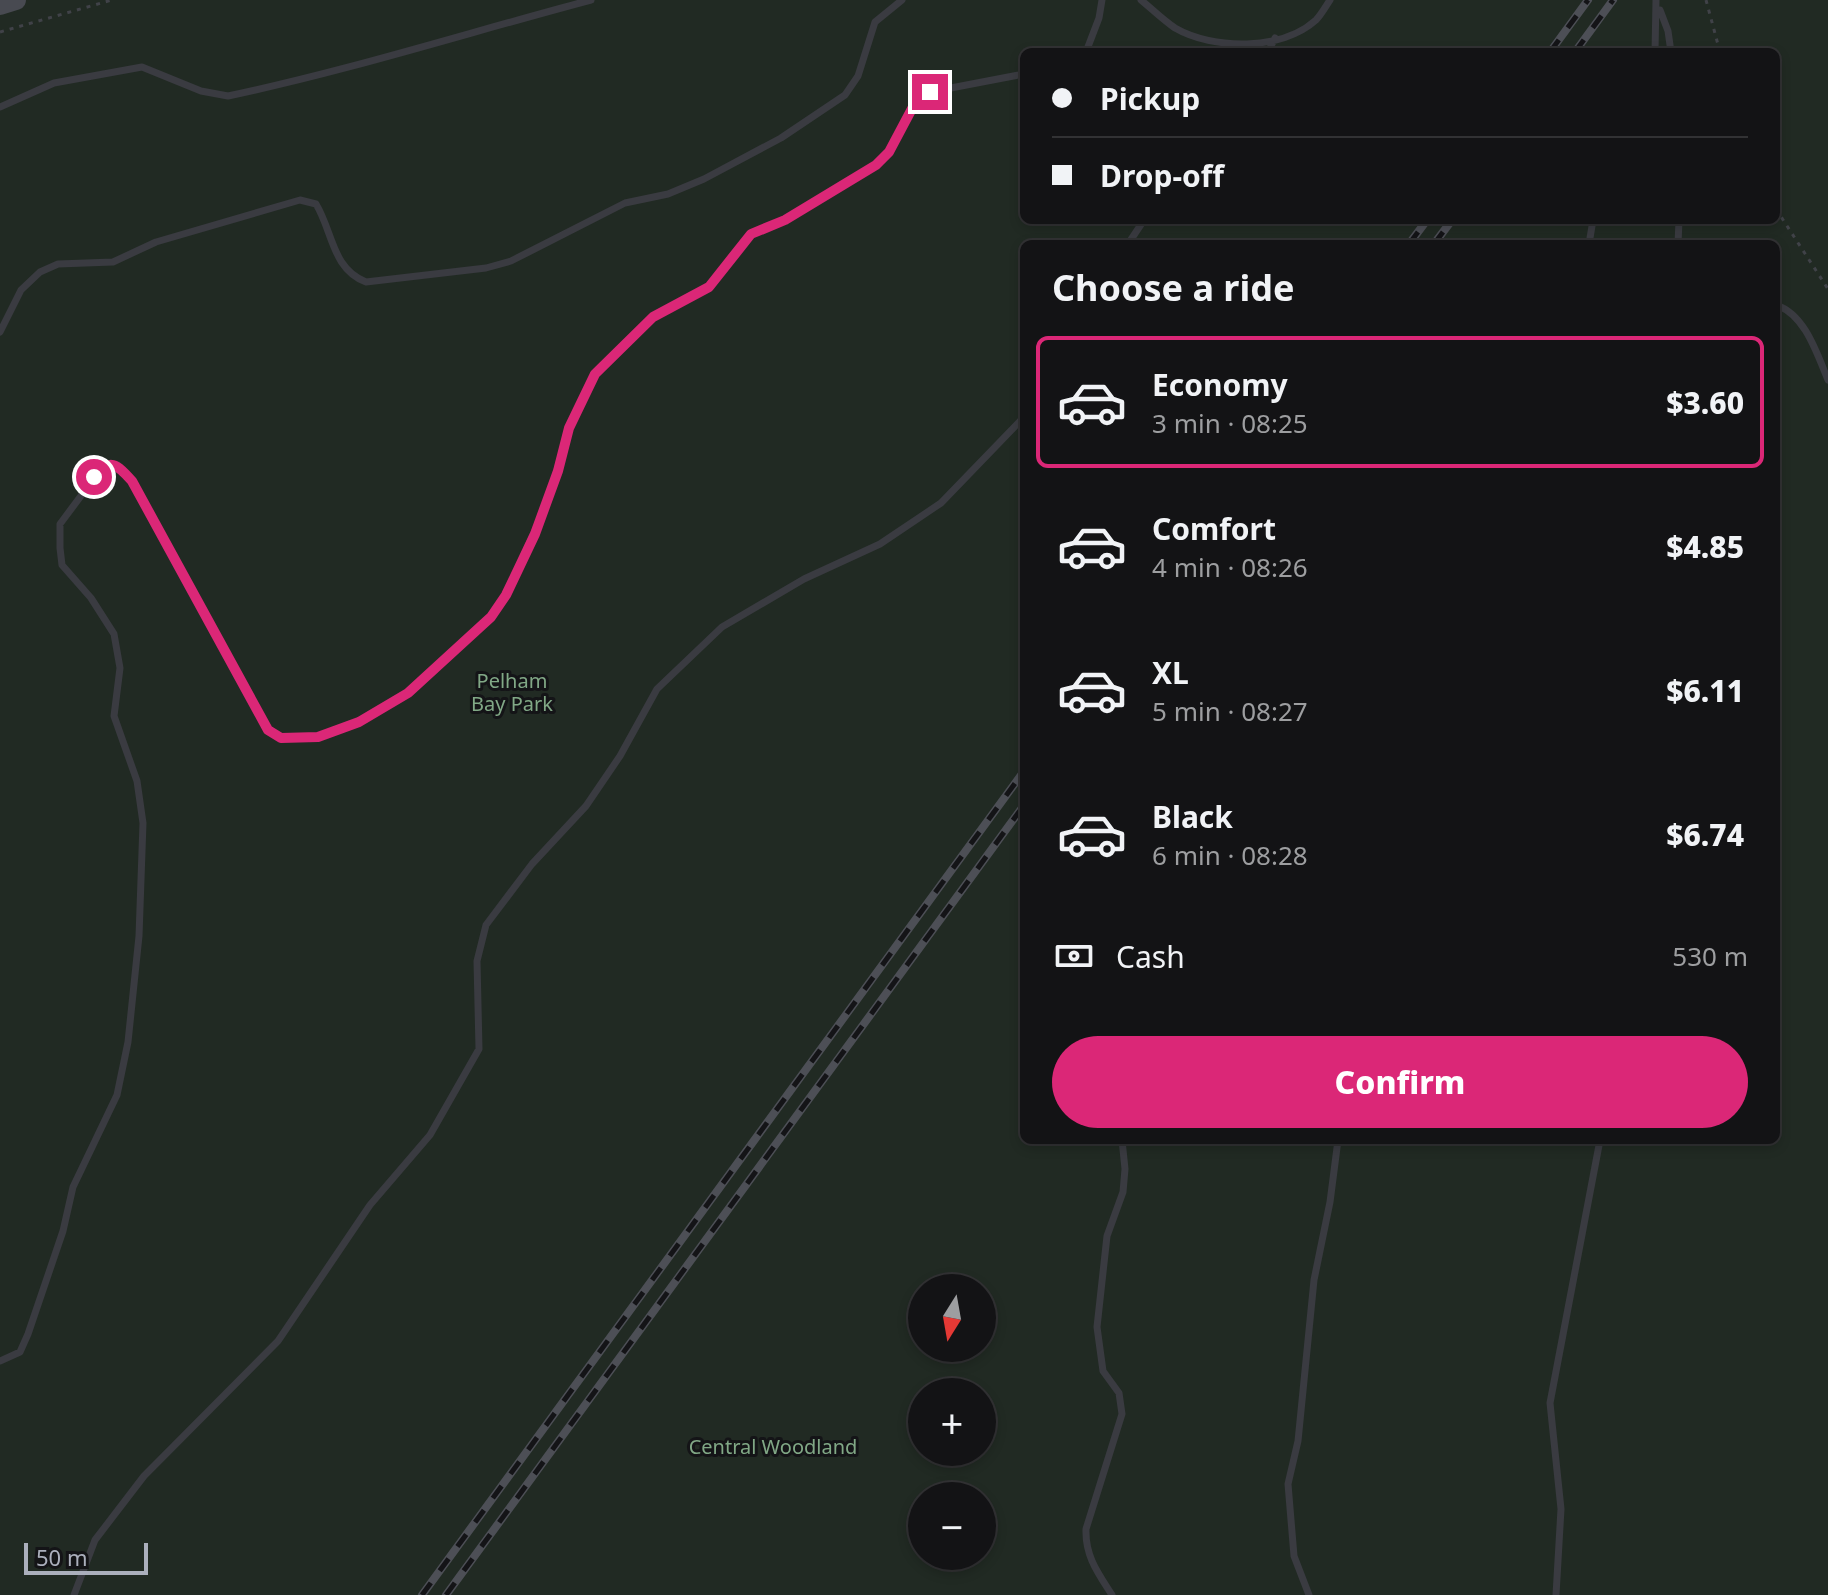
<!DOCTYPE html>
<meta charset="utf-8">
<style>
:root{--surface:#131315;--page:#1c1c1e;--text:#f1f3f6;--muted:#9d9ea0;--line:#323234;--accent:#db2777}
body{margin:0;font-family:"Noto Sans",sans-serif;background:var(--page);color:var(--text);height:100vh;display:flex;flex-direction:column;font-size:30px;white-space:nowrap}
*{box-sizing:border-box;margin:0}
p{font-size:26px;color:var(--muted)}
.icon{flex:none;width:44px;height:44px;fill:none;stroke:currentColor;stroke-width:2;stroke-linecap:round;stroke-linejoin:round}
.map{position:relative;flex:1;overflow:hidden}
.panel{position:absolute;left:1020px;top:240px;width:760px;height:904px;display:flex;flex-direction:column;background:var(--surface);border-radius:12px;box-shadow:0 4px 12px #0003,0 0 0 2px var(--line)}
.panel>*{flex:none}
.banner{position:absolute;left:1020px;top:48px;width:760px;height:176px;border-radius:12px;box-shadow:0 4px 12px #0003,0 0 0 2px var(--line);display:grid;align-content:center;height:176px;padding:0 32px;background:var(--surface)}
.needle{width:52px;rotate:191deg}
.tools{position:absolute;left:908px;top:1274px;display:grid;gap:16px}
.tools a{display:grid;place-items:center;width:88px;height:88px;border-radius:50%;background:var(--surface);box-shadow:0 4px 12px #0003,0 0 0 2px var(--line);font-size:40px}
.scale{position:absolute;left:24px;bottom:20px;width:124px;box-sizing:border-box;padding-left:8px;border:4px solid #abafbc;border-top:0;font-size:22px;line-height:28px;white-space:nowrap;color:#abafbc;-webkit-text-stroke:6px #141417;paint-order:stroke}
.end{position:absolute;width:36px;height:36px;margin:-18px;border:10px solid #db2777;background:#fff;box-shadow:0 0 0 4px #fff}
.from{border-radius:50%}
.banner b{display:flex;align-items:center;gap:28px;height:76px;font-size:30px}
.banner b+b{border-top:2px solid var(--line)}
.banner i{width:20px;height:20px;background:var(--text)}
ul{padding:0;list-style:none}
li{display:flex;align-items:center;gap:24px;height:132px;margin:0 16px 12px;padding:0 16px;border:4px solid transparent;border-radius:12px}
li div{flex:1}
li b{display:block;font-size:30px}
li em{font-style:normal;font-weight:800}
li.selected{border-color:var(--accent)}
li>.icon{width:72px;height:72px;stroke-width:1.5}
h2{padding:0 32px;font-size:36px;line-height:96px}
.pay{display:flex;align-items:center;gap:20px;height:88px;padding:0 32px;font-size:30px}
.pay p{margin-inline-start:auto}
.action{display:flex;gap:16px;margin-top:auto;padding:16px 32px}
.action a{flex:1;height:92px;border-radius:48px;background:var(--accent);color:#fff;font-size:32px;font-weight:800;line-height:92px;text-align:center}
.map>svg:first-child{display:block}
.green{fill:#212a23;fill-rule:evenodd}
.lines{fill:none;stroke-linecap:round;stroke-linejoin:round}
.path{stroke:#404248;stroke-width:3;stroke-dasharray:4 6;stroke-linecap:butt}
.lane{stroke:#3a3b41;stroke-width:7}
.secondary{stroke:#484a51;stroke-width:20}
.rail-casing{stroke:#4d4f56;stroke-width:8}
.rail{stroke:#141417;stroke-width:5;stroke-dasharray:15;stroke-linecap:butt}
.route{stroke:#db2777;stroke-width:10}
.labels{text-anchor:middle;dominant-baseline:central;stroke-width:6;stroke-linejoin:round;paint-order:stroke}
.park-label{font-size:20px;fill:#81a886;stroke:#141417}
</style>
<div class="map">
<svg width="1828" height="1595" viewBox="0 0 1828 1595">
<rect width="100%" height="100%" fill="#19191c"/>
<path class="green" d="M0,0H1828V1595H0ZM1024,52H1776V220H1024ZM1024,244H1776V1140H1024ZM922,1288H982V1348H922ZM922,1392H982V1452H922ZM922,1496H982V1556H922Z"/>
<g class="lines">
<path class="path" d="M1706,0L1720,52
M0,32L112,0
M1776,209L1828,289"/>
<path class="lane" d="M1141,0C1152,9 1163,20 1175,28C1213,50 1282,51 1316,20C1321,15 1326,6 1330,0
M1660,10L1668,31L1671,52
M1086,52L1099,18L1102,0
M1268,52L1275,38
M1655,52L1656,0
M0,107L54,83L142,67L201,91L228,96C351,70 470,32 591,0
M1128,244L1144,220
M1589,244L1593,220
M1678,244L1679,220
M1776,305C1805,314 1817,354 1828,380
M0,332L21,290L40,272L58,264L113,262L156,242L300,200L316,204C333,232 332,269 366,282L486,268L511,261L625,203L668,194L704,179L781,138L845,95L858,76L875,22L902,0
M0,1361L20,1352L28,1334L63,1231L73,1187L117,1095L128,1042L139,936L143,823L137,781L114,716L120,668L114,634L91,598L62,565L60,548V524L104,465H118L132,481L268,730L281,738L318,737L359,722L408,693L491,617L506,595L548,501L569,428L595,374L653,317L709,287L751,234L785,220L876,165L889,152L915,103L930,92L1024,74
M74,1595L95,1540L144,1476L278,1341L370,1205L430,1135L479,1049L477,961L486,925L532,864L586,806L620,756L657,689L722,627L804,579L880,544L941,503L1024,417
M1112,1595C1098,1573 1085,1556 1086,1529L1122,1414L1119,1393L1103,1371L1097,1327L1107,1236L1123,1192L1125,1169L1122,1140
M1309,1595L1294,1556L1288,1484L1298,1441L1314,1280L1330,1202L1338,1140
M1556,1595L1561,1509L1550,1403L1600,1140"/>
<path class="secondary" d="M0,5L16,0"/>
<defs>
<path id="rail" d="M1550,52L1588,0
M1575,52L1613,0
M1409,244L1427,220
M1434,244L1452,220
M422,1595L1024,771
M446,1595L1024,805"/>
</defs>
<use href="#rail" class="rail-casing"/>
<use href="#rail" class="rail"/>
</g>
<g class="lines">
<path class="route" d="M94,477C109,457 117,464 132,481L268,730L281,738L318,737L359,722L408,693L491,617L506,595L535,534L558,471L569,428L595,374L653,317L709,287L751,234L785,220L876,165L889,152L915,103L930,92"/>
</g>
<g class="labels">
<g class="park-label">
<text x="512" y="680">Pelham<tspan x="512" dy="23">Bay Park</tspan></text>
<text x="773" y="1446">Central Woodland</text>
</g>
</g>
</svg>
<div class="tools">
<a><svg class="needle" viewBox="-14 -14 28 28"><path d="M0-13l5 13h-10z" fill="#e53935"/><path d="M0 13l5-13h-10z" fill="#9d9ea0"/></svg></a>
<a>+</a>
<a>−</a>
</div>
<div class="scale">50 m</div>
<i class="end from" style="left:94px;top:477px"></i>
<i class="end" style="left:930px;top:92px"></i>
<div class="banner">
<b><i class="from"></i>Pickup</b>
<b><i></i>Drop-off</b>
</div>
<section class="panel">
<h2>Choose a ride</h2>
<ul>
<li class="selected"><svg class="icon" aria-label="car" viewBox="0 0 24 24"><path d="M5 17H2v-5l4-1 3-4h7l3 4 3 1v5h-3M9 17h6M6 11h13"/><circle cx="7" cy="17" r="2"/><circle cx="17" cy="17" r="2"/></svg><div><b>Economy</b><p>3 min · 08:25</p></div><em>$3.60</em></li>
<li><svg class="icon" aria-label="car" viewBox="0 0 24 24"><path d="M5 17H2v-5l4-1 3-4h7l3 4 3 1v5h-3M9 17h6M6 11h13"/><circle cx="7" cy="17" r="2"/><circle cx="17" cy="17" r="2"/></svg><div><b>Comfort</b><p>4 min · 08:26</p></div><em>$4.85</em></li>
<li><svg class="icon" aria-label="car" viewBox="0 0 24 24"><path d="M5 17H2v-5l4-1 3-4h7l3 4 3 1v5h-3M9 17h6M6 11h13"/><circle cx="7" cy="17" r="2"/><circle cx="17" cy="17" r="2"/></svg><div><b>XL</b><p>5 min · 08:27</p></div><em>$6.11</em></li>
<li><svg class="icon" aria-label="car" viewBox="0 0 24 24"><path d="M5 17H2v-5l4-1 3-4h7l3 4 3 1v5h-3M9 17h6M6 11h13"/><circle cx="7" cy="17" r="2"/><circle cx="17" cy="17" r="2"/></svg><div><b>Black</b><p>6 min · 08:28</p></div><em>$6.74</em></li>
</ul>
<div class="pay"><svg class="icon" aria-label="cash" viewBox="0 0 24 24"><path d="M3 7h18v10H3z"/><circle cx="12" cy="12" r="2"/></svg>Cash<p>530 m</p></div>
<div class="action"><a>Confirm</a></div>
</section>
</div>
